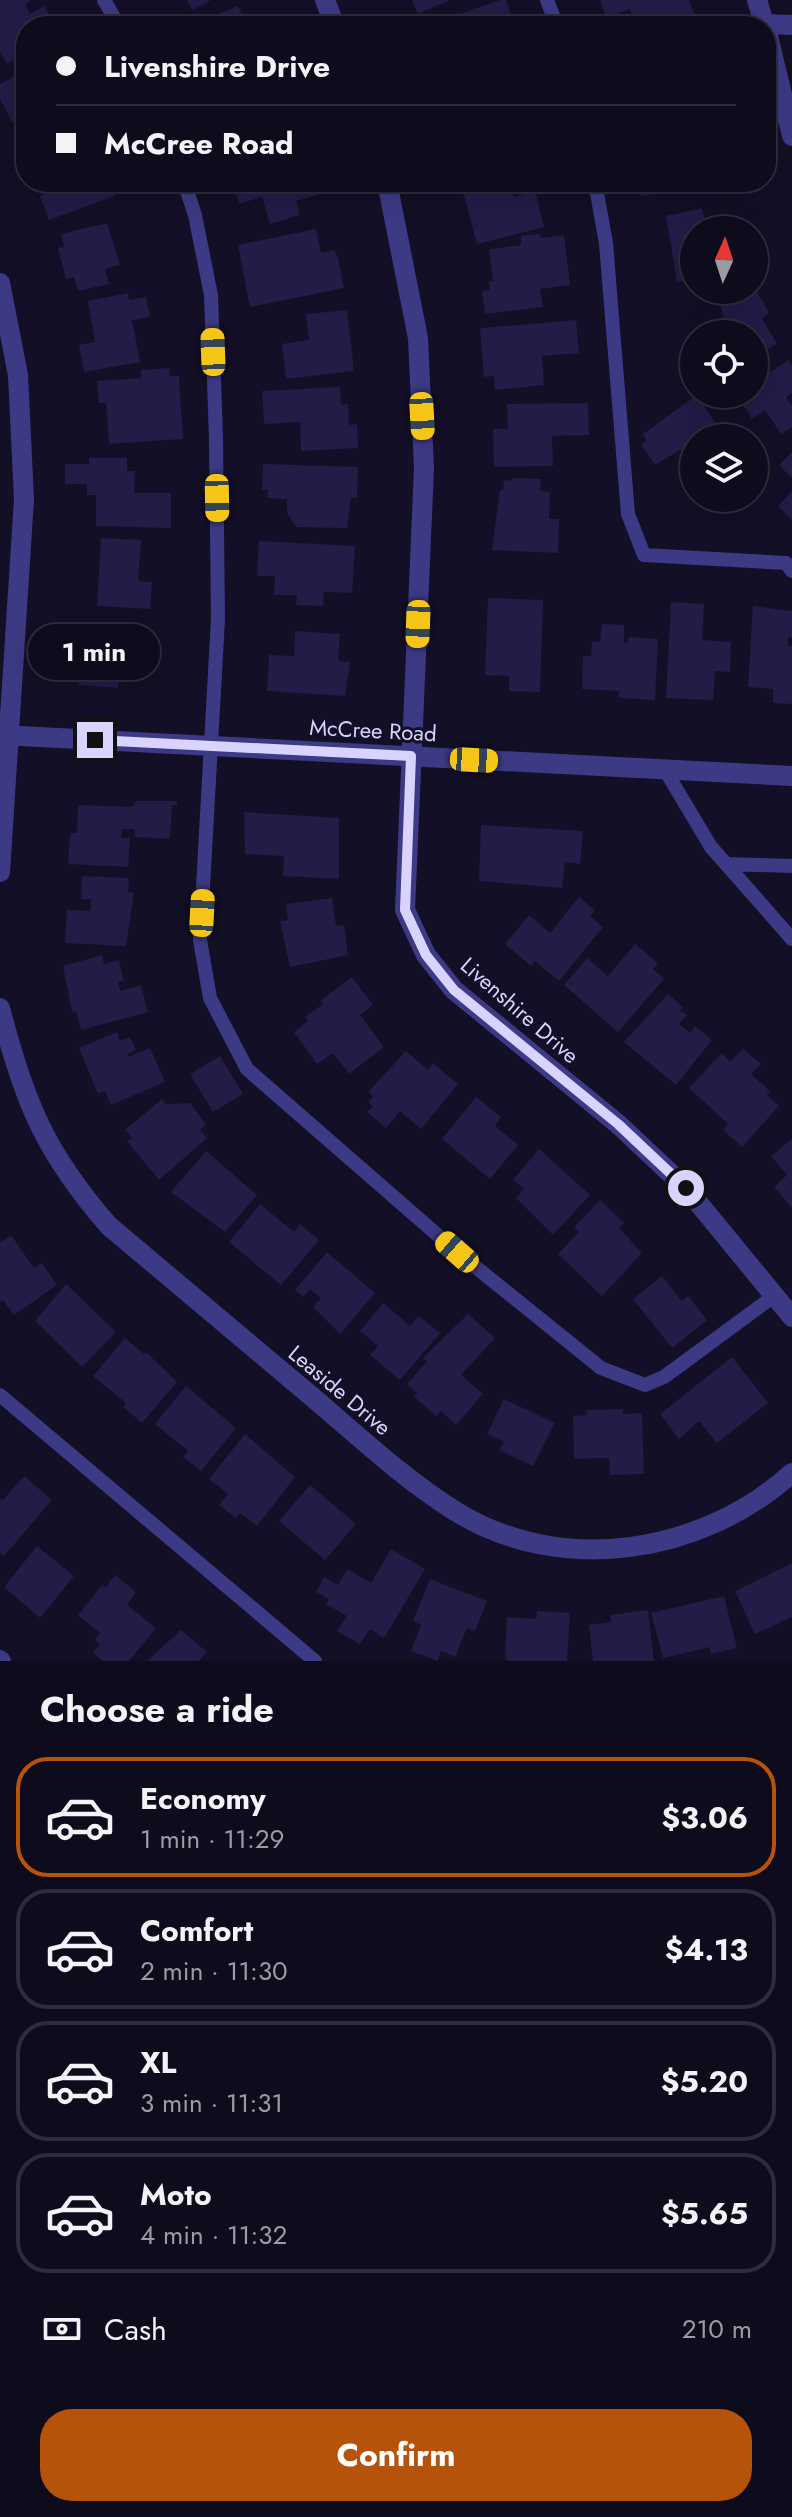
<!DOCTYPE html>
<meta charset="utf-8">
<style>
:root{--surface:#0e0b1c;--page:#1c1929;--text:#f1f3f6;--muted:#9b9ba3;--line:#2e2b3b;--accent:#b45309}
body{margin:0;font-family:Jost,sans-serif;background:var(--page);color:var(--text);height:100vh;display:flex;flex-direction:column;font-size:30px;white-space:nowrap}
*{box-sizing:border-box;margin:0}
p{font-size:26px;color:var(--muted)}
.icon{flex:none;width:44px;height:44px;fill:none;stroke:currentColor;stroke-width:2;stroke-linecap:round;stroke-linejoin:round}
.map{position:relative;height:1661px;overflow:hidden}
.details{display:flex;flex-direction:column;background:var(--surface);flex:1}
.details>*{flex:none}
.top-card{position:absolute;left:16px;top:16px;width:760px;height:176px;border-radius:32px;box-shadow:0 8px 32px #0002,0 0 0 2px var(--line);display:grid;align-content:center;height:176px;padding:0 40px;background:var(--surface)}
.needle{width:52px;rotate:3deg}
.tools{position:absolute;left:680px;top:216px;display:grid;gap:16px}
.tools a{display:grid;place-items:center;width:88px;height:88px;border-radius:50%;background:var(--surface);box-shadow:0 8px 32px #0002,0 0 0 2px var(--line);font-size:40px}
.end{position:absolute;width:36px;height:36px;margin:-18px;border:10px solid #d9d4ff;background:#111;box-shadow:0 0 0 4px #111}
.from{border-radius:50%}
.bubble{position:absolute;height:56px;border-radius:28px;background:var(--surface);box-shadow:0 8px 32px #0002,0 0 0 2px var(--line);font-size:26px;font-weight:700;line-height:56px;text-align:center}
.car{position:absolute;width:24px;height:48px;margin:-24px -12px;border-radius:10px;box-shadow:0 0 6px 2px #0007;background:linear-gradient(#f5c518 24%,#345 0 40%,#f5c518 0 76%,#345 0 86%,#f5c518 0)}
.top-card b{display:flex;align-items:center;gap:28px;height:76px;font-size:30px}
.top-card b+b{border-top:2px solid var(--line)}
.top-card i{width:20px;height:20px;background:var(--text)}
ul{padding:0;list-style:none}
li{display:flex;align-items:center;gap:24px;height:120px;margin:0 16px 12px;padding:0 24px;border:4px solid var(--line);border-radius:32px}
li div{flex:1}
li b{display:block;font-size:30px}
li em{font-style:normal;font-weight:700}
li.selected{border-color:var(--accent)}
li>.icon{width:72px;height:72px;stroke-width:1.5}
h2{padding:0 40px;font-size:36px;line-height:96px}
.pay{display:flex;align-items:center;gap:20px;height:88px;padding:0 40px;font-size:30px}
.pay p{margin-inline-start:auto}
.cta{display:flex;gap:16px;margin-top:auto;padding:16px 40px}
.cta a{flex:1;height:92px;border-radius:32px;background:var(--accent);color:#fff;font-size:32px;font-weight:700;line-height:92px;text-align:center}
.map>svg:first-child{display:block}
.building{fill:#241b47}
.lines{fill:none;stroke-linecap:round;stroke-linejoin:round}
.service{stroke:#3d3a85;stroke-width:14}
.minor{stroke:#3d3a85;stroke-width:20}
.tertiary{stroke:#3d3a85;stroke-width:20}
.route{stroke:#d9d4ff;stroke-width:10}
.labels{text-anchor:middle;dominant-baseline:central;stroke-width:6;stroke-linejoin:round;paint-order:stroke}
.street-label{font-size:22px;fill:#d9d4ff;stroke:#130f26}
</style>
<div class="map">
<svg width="792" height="1661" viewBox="0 0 792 1661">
<rect width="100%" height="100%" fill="#130f26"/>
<path class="building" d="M0,0H32L25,4L30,14L44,6L56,26H26V53L7,64L0,52Z
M187,0H211L192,10Z
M412,0H450L418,14Z
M500,0H506L515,26H426Z
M600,0H689L696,18L673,26H636L630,9L606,18Z
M238,6L247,26H190Z
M26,70V138L16,119L12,122L0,99V84Z
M52,182H110L115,196L49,220L40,196L55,190Z
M233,182H320L323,193L296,201L300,215L270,224L262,197L239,204Z
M468,182H510L514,197L535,191L544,227L477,244L461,184Z
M638,182H710L711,184L641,196Z
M702,208L707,230H694V278L677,282L666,216Z
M107,223L120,265L105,269L109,284L78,291L74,277L66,279L58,248L64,247L61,234Z
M744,223L746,230H717V229Z
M316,229L321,253L334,250L338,258L344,288L250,307L238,245Z
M540,234L541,238L564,235L570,285L540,289L543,307L485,314L482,291L490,290L489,281H493L489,249L521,245V236Z
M754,286L769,313L762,318L777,344L754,356V334H709L727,324L718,300L735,290H754Z
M128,293L129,300L146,297L150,317L132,320L140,362L84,372L79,345L95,342L88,301Z
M347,310L354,371L286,379L282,344L309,340L306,314Z
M576,320L579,353L542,356L544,385L495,390L494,376L484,377L480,328Z
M788,360L792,366V393L786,397L792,406V427L781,434L765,410L752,419L736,394H754V383Z
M169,368L170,376H179L183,439L109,444L106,403H99L97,381L141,378V370Z
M340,387L341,405L348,404L349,425L357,424L358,448L301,451L300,422L264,424L262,391Z
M697,395L718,427L694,438V442L655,465L641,444L647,441L643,434Z
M588,403L589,435L552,436L553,466L494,467L493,429H508L507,404Z
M792,452V478L779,465Z
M89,458H127V471H135L134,493H171V528L96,526V495H87V484H65V464H89Z
M263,464L358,467L357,498H351L347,528L296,527L287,513V499L267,498L268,490H262Z
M513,478L541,479L540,491L550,492L549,519H559L558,553L492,550L500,490H503L504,480L513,481Z
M792,491V520L778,506Z
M101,538L141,540L138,581L152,582L150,609L97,606Z
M259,541L355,546L352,593L324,592L323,606L296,605L297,595H274L275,576H257Z
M488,598L543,600L540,692L509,691V676L485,675Z
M671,602L704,604L702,640L731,642L730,672L715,671L713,700L666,698Z
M753,606L792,611V638L788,637V646H792V704L773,703V689L748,687Z
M602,624L624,625V643H628L629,637L658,639L655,700L619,698V691L582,689L583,656H591L592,641L600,642Z
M83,626L122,630L118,688L79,685Z
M295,631L340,634L338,661L350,662L345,696L267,691L269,655L294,656Z
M136,801H177V805H172L170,839L135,837V829H122L121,838H130L128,867L68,864L70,833H77L78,805L132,807Z
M244,812L339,818V879L283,876L284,856L245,854Z
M481,825L583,831L580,864L565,862L562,888L479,881Z
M82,876L129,878L128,892L134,893L126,946L65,943L67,910L90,911L91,899H81Z
M579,897L595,910L590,916L603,927L559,981L535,961L531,966L505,944L529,915L550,933Z
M332,898L336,926L344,925L348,955L290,967L280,921L288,920L286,904Z
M635,944L658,963L653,969L664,979L618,1032L564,985L587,958L608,976Z
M102,955L104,964L119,960L124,981L118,982L120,991L141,985L148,1012L81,1030L76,1011L72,1012L63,966Z
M352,977L373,1005L360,1015L384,1047L349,1074L333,1053L317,1064L294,1032L308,1021L305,1017L323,1004L320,1001Z
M668,994L683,1007L680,1010L687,1015L679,1024L690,1033L695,1026L712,1040L676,1085L624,1042Z
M117,1032L120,1041L130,1037L136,1050L127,1054L128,1057L150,1048L165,1082L111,1105L105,1091L98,1094L79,1048Z
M743,1049L761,1064L751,1074L770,1091L767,1095L779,1106L742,1147L723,1130L728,1124L689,1088L722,1053L730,1062Z
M406,1051L428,1070L433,1063L458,1084L421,1129L400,1111L386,1128L367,1112L373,1106L368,1102L373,1096L368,1092Z
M220,1056L243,1094L213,1112L190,1074Z
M476,1097L501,1117L495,1126L518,1145L490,1179L442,1139Z
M162,1099L166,1104L190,1103L206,1124L200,1130L207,1138L159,1180L127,1141L132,1138L125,1130Z
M792,1139V1208L774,1187L787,1175L771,1156Z
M539,1149L590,1195L553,1235L516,1198L524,1189L513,1180Z
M206,1151L257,1195L225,1232L171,1192Z
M600,1200L624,1223L619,1228L642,1253L602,1296L558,1254L579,1232L574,1227Z
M260,1204L294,1232L300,1224L319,1240L281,1285L229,1242Z
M11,1235L34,1268L42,1263L57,1285L14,1315L3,1300L0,1302V1243Z
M327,1252L375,1293L340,1334L313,1307L321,1298L310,1289L303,1297L295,1290Z
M662,1276L682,1301L688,1296L707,1320L672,1348L633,1299Z
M66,1284L116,1332L82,1367L35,1321Z
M383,1303L410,1326L419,1316L440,1333L400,1380L370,1355L378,1346L360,1331Z
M468,1314L495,1338L461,1375L483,1394L456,1425L441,1411L436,1416L414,1397L417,1393L407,1384L427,1361L423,1358Z
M125,1338L144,1354L146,1352L177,1382L142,1423L123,1407L126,1403L93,1376Z
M732,1357L768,1403L717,1443L699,1421L679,1439L660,1414Z
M186,1386L236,1428L201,1471L183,1457L188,1451L155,1424Z
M504,1399L555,1423L533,1466L499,1450L504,1442L487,1434Z
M623,1409V1414L642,1413L644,1474L610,1475L609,1458L574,1459L573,1416L587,1415V1410Z
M245,1434L295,1477L257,1526L240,1513L236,1518L219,1505L228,1494L209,1479Z
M24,1476L52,1500L4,1556L0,1553V1498L3,1500Z
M310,1485L356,1524L325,1560L279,1521Z
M37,1546L74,1576L40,1618L4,1587Z
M391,1549L425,1569L384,1638L370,1629L360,1644L337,1631L347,1616L326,1604L329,1599L316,1592L324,1577L338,1585L347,1569L371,1583Z
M792,1563V1617L755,1634L735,1591Z
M115,1575L136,1592L127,1605L156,1628L129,1661H103L93,1653L100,1644L95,1640L100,1633L78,1615L102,1585L106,1587Z
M430,1579L487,1601L475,1631L467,1628L455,1657L441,1651L438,1661L411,1651L421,1625L413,1621Z
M724,1596L737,1648L711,1654L710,1647L663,1658L651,1613Z
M648,1610L654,1661H593L589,1625L611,1622L610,1615Z
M537,1611L570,1613L567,1661H509L505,1658L507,1617L536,1619Z
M181,1630L207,1652L199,1661H147Z"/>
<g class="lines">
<path class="service" d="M104,0L119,26
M547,0L557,26
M184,182L195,215L211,295L216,438L218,619L200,940L210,998L247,1069L457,1252L601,1368L645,1385L664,1377L774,1296
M595,182L606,243L628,514L644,555L786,563L792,571
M665,770L711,847L792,939
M726,864L792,866
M0,1395L315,1661"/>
<path class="minor" d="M325,0L335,26
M757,0L765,26
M765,24L792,25
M766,28L792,136
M387,182L418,338L424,468L405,910L426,955L454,990L618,1124L686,1188L792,1317
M0,283L18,375L24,499L0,872
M0,1008C24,1101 45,1153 109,1226C174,1281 239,1336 304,1390C353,1431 401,1477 455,1511C561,1577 702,1554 792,1473
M0,1660L1,1661"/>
<path class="tertiary" d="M0,735L792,776"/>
</g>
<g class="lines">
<path class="route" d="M95,740L411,756L405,910L426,955L454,990L618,1124L686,1188"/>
</g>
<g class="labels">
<g class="street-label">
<text transform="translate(373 730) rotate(3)">McCree Road</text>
<text transform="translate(520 1010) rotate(41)">Livenshire Drive</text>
<text transform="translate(340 1390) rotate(40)">Leaside Drive</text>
</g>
</g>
</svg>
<div class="tools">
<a><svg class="needle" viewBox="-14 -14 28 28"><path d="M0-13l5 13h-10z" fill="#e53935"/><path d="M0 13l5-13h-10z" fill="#9b9ba3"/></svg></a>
<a><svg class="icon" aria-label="locate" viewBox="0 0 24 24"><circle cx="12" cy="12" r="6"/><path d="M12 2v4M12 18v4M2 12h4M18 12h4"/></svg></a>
<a><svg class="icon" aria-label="layers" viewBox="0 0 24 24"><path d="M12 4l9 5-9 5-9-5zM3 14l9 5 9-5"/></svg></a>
</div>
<i class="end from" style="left:686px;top:1188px"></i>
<i class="end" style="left:95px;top:740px"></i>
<div class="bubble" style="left:28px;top:624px;width:132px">1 min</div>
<i class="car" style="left:213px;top:352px;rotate:358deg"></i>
<i class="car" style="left:422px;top:416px;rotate:177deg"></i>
<i class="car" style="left:217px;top:498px;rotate:179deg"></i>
<i class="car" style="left:418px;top:624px;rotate:182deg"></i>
<i class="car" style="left:474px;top:760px;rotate:93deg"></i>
<i class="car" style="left:202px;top:913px;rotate:3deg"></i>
<i class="car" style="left:457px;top:1252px;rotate:311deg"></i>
<div class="top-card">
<b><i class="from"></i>Livenshire Drive</b>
<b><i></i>McCree Road</b>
</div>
</div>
<section class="details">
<h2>Choose a ride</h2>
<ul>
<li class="selected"><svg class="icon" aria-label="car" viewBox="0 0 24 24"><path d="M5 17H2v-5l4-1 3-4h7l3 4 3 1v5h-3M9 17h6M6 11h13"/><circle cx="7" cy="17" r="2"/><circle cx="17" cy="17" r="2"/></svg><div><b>Economy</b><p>1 min · 11:29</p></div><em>$3.06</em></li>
<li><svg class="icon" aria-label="car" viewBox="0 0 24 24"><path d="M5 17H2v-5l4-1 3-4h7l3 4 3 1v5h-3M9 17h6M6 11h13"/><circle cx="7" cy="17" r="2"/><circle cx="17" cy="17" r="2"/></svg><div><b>Comfort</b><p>2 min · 11:30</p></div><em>$4.13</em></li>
<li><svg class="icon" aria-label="car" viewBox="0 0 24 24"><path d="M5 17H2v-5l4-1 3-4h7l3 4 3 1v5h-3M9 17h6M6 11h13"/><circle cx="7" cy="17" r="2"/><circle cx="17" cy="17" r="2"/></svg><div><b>XL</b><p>3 min · 11:31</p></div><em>$5.20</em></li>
<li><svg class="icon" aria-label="car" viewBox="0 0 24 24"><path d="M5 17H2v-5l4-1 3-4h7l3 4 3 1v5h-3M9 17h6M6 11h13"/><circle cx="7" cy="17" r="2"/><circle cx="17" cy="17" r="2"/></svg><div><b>Moto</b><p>4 min · 11:32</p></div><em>$5.65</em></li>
</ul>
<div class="pay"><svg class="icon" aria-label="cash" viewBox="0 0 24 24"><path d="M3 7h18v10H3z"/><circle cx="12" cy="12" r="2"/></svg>Cash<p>210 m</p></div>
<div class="cta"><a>Confirm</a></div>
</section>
